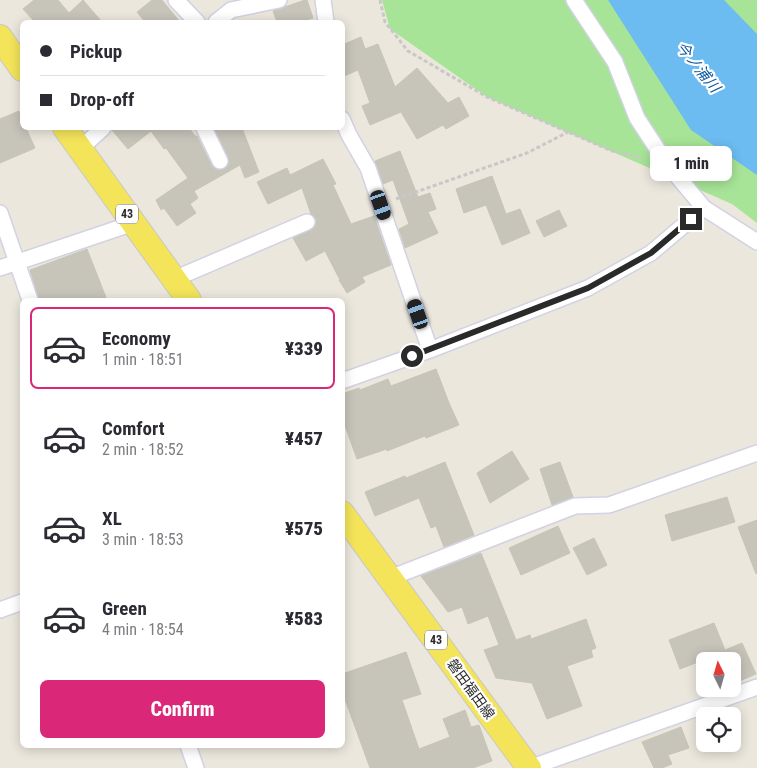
<!DOCTYPE html>
<meta charset="utf-8">
<style>
:root{--surface:#fff;--page:#f7f7f7;--text:#2b2b33;--muted:#7c7c81;--line:#e1e1e2;--accent:#db2777}
body{margin:0;font-family:"Roboto Condensed","Noto Sans JP",sans-serif;background:var(--page);color:var(--text);height:100vh;display:flex;flex-direction:column;font-size:19px;white-space:nowrap}
*{box-sizing:border-box;margin:0}
p{font-size:16px;color:var(--muted)}
.icon{flex:none;width:28px;height:28px;fill:none;stroke:currentColor;stroke-width:2;stroke-linecap:round;stroke-linejoin:round}
.map{position:relative;flex:1;overflow:hidden}
.panel{position:absolute;left:20px;top:298px;width:325px;height:450px;display:flex;flex-direction:column;background:var(--surface);border-radius:8px;box-shadow:0 2px 12px #0003}
.panel>*{flex:none}
.banner{position:absolute;left:20px;top:20px;width:325px;height:110px;border-radius:8px;box-shadow:0 2px 12px #0003;display:grid;align-content:center;height:110px;padding:0 20px;background:var(--surface)}
.needle{width:32px;rotate:355deg}
.buttons{position:absolute;left:696px;top:652px;display:grid;gap:10px}
.buttons a{display:grid;place-items:center;width:45px;height:45px;border-radius:8px;background:var(--surface);box-shadow:0 2px 12px #0003;font-size:25px}
.end{position:absolute;width:22px;height:22px;margin:-11px;border:6px solid #2a2a2a;background:#fff;box-shadow:0 0 0 2px #fff}
.from{border-radius:50%}
.bubble{position:absolute;height:35px;border-radius:8px;background:var(--surface);box-shadow:0 2px 12px #0003;font-size:16px;font-weight:800;line-height:35px;text-align:center}
.car{position:absolute;width:15px;height:30px;margin:-15px -8px;border-radius:6px;box-shadow:0 0 4px 1px #0007;background:linear-gradient(#222 24%,#8ab4d8 0 40%,#222 0 76%,#8ab4d8 0 86%,#222 0)}
.banner b{display:flex;align-items:center;gap:18px;height:48px;font-size:19px}
.banner b+b{border-top:1px solid var(--line)}
.banner i{width:12px;height:12px;background:var(--text)}
ul{padding:9px 0 0;list-style:none}
li{display:flex;align-items:center;gap:15px;height:82px;margin:0 10px 8px;padding:0 10px;border:2px solid transparent;border-radius:8px}
li div{flex:1}
li b{display:block;font-size:19px}
li em{font-style:normal;font-weight:800}
li.active{border-color:var(--accent)}
li>.icon{width:45px;height:45px;stroke-width:1.5}
.cta{display:flex;gap:10px;margin-top:auto;padding:10px 20px}
.cta a{flex:1;height:58px;border-radius:8px;background:var(--accent);color:#fff;font-size:20px;font-weight:800;line-height:58px;text-align:center}
.map>svg:first-child{display:block}
.green{fill:#a7e497}
.water{fill:#6cbcf1}
.building{fill:#c7c5ba;stroke:#c8c4b5}
.lines{fill:none;stroke-linecap:round;stroke-linejoin:round}
.street-casing{stroke:#d1d2e3;stroke-width:18}
.primary-casing{stroke:#c8c8c8;stroke-width:26}
.path{stroke:#c8c8c8;stroke-width:3;stroke-dasharray:4 2.5;stroke-linecap:butt}
.street{stroke:#fff;stroke-width:15}
.primary{stroke:#f3e45a;stroke-width:24}
.route{stroke:#2a2a2a;stroke-width:6}
.labels{text-anchor:middle;dominant-baseline:central;stroke-width:4.5;stroke-linejoin:round;paint-order:stroke}
.shield{fill:#fff;stroke:#6a6a6a;stroke-width:1}
.shield-label{font-size:12px;font-weight:bold;fill:#2a2a2a}
.street-label{font-size:14px;fill:#2a2a2a;stroke:#fff}
.water-label{font-size:15px;font-style:italic;fill:#0b589e;stroke:#fff}
</style>
<div class="map">
<svg width="757" height="768" viewBox="0 0 757 768">
<rect width="100%" height="100%" fill="#ece7dc"/>
<path class="green" d="M382,0H757V223L732,204L487,97L390,29Z"/>
<path class="water" d="M608,0H724L757,34V175L691,130Z"/>
<path class="building" d="M34,0H58L69,13L83,0L102,22H35L23,9Z
M152,0H162L180,22H145L137,12Z
M305,0H307L313,18L300,22H277L273,11Z
M361,37L365,49L378,44L395,87L417,68L448,103L459,97L469,116L446,129L443,125L417,139L401,112L370,125L362,106L370,103L358,70L342,77V45Z
M19,111L22,120V128H26L35,148L0,163V119Z
M112,128H189L195,136H197L212,166L220,170L227,167L229,161L214,128H242L259,172L245,178L240,165L194,191L198,198L190,204L196,213L177,226L164,208L161,210L156,200L188,178L166,148L164,149L151,131L128,149L112,130Z
M400,151L418,197L430,193L436,209L428,212L438,233L405,248L399,229L409,224L393,180L383,184L375,161Z
M323,159L336,184L333,185L351,224L374,216L391,265L362,277L365,282L347,293L339,280H340L325,251L306,261L293,238L311,230L316,224V219L311,214L302,188L268,204L257,182L287,168L290,175Z
M492,176L506,214L520,209L530,233L502,245L486,205L464,213L456,189Z
M559,210L567,226L544,237L536,221Z
M87,249L107,300H39L30,270Z
M436,369L449,403L459,425L426,438L425,436L387,451V449L357,459L342,417V394L359,388L360,390L388,379L391,386Z
M512,451L529,479L490,503L477,473Z
M445,462L474,535L444,547L436,526L431,528L419,498L375,516L365,492L405,476L406,478Z
M560,462L573,497L552,505L540,469Z
M727,497L735,522L672,541L665,515Z
M757,520V573L756,574L738,527Z
M558,526L570,553L521,575L509,548Z
M594,538L607,565L587,575L573,548Z
M481,553L516,640L530,635L531,639L586,619L596,648L591,650L593,657L567,666L582,706L547,719L532,683L496,678L484,650L499,645L488,616L468,624L462,607L448,612L421,576Z
M714,623L725,650L742,643L756,674L737,682L732,672V661H728L724,652L680,669L669,640Z
M406,652L421,694L402,700L419,749L450,737L443,719L465,710L471,727L479,725L492,761L473,768H370L342,691V674Z
M681,727L689,748L668,755L672,764L662,768H654L642,742Z"/>
<g class="lines">
<defs>
<path id="street" d="M176,0L197,22
M323,0L326,22
M574,0L615,62L637,118L667,164L704,208L757,242
M216,22L231,10L279,0
M342,119L349,135L368,168L430,350
M204,128L220,161
M80,149L103,128
M0,213L30,300
M0,268L134,223
M174,279L307,222
M342,381L430,350L588,288L651,253L704,208
M390,578L575,506L609,505L757,453
M0,610L22,602
M188,745L196,768
M529,768L757,687"/>
<path id="primary" d="M0,37L22,69
M65,128L189,300
M342,513L529,768"/>
</defs>
<use href="#street" class="street-casing"/>
<use href="#primary" class="primary-casing"/>
<path class="path" d="M380,0L385,22L408,51L487,97L612,151L643,158
M396,199L527,153L568,132"/>
<use href="#street" class="street"/>
<use href="#primary" class="primary"/>
</g>
<g class="lines">
<path class="route" d="M412,356L588,288L651,253L691,219"/>
</g>
<g class="labels">
<g class="shield">
<rect x="116" y="204.5" width="22" height="19" rx="4"/>
<rect x="425" y="630.5" width="22" height="19" rx="4"/>
</g>
<g class="shield-label">
<text x="127" y="214">43</text>
<text x="436" y="640">43</text>
</g>
<g class="street-label">
<text transform="translate(471 689) rotate(54)">磐田福田線</text>
</g>
<g class="water-label">
<text transform="translate(698 67) rotate(51)">今ノ浦川</text>
</g>
</g>
</svg>
<div class="buttons">
<a><svg class="needle" viewBox="-14 -14 28 28"><path d="M0-13l5 13h-10z" fill="#e53935"/><path d="M0 13l5-13h-10z" fill="#7c7c81"/></svg></a>
<a><svg class="icon" aria-label="locate" viewBox="0 0 24 24"><circle cx="12" cy="12" r="6"/><path d="M12 2v4M12 18v4M2 12h4M18 12h4"/></svg></a>
</div>
<i class="end from" style="left:412px;top:356px"></i>
<i class="end" style="left:691px;top:219px"></i>
<div class="bubble" style="left:650px;top:146px;width:82px">1 min</div>
<i class="car" style="left:381px;top:205px;rotate:161deg"></i>
<i class="car" style="left:418px;top:314px;rotate:341deg"></i>
<div class="banner">
<b><i class="from"></i>Pickup</b>
<b><i></i>Drop-off</b>
</div>
<section class="panel">
<ul>
<li class="active"><svg class="icon" aria-label="car" viewBox="0 0 24 24"><path d="M5 17H2v-5l4-1 3-4h7l3 4 3 1v5h-3M9 17h6M6 11h13"/><circle cx="7" cy="17" r="2"/><circle cx="17" cy="17" r="2"/></svg><div><b>Economy</b><p>1 min · 18:51</p></div><em>¥339</em></li>
<li><svg class="icon" aria-label="car" viewBox="0 0 24 24"><path d="M5 17H2v-5l4-1 3-4h7l3 4 3 1v5h-3M9 17h6M6 11h13"/><circle cx="7" cy="17" r="2"/><circle cx="17" cy="17" r="2"/></svg><div><b>Comfort</b><p>2 min · 18:52</p></div><em>¥457</em></li>
<li><svg class="icon" aria-label="car" viewBox="0 0 24 24"><path d="M5 17H2v-5l4-1 3-4h7l3 4 3 1v5h-3M9 17h6M6 11h13"/><circle cx="7" cy="17" r="2"/><circle cx="17" cy="17" r="2"/></svg><div><b>XL</b><p>3 min · 18:53</p></div><em>¥575</em></li>
<li><svg class="icon" aria-label="car" viewBox="0 0 24 24"><path d="M5 17H2v-5l4-1 3-4h7l3 4 3 1v5h-3M9 17h6M6 11h13"/><circle cx="7" cy="17" r="2"/><circle cx="17" cy="17" r="2"/></svg><div><b>Green</b><p>4 min · 18:54</p></div><em>¥583</em></li>
</ul>
<div class="cta"><a>Confirm</a></div>
</section>
</div>
